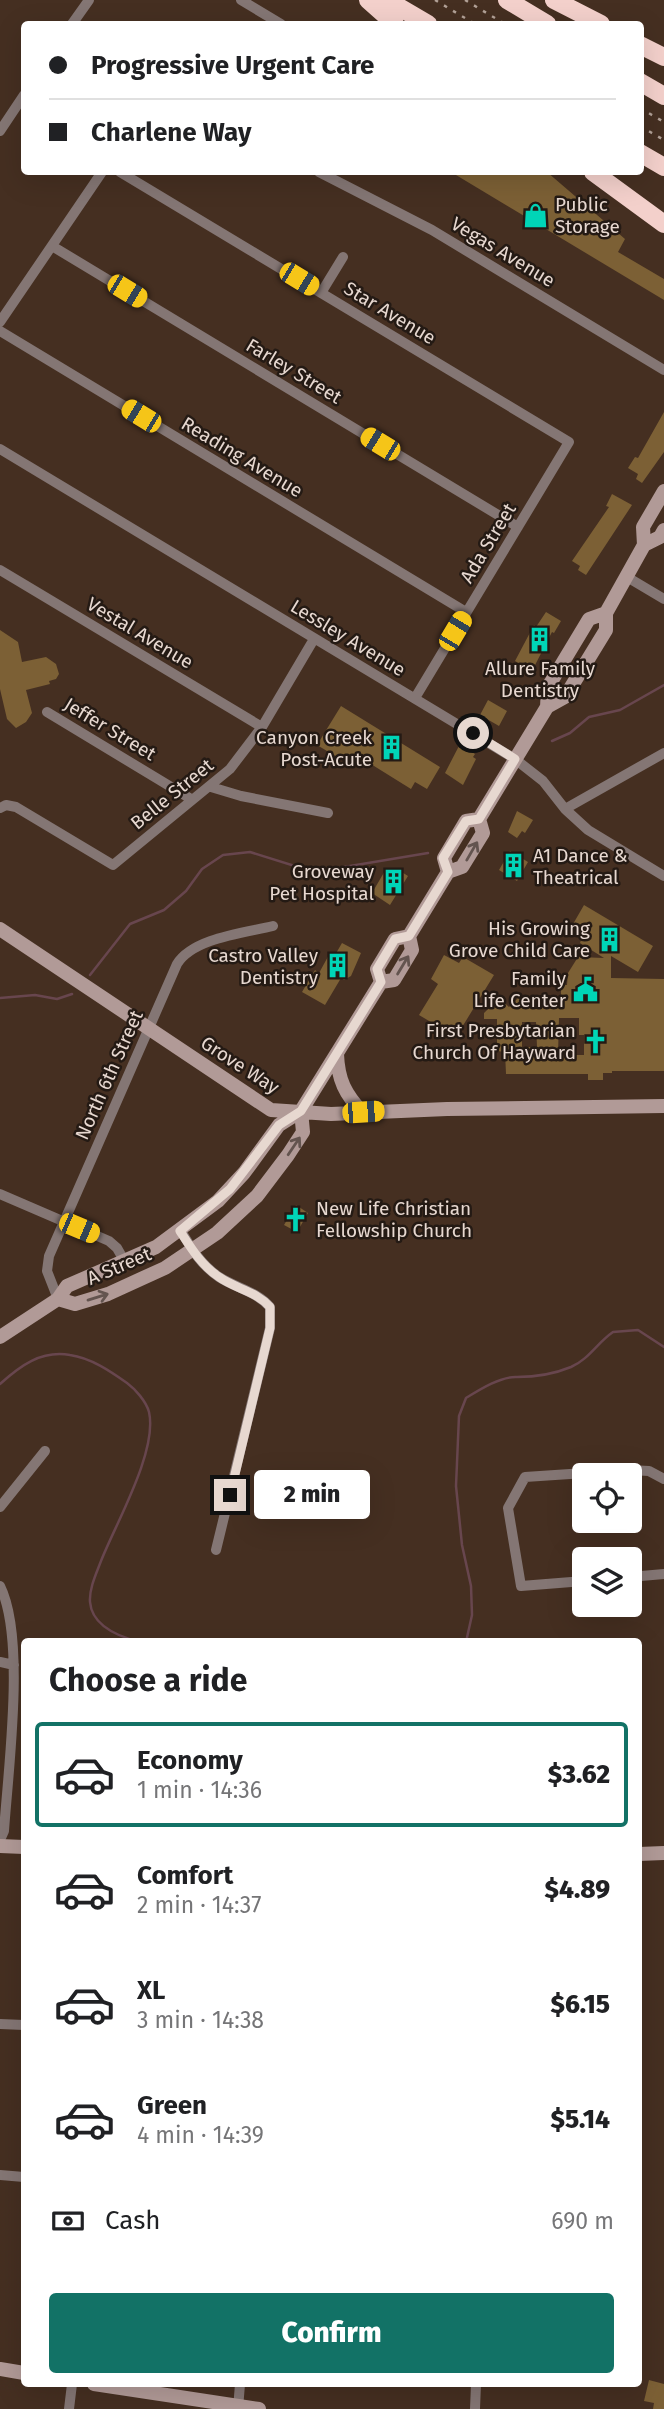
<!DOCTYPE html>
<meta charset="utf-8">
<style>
:root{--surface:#fff;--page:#f6f6f6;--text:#202124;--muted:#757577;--line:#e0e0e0;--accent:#127266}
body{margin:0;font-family:"Fira Sans",sans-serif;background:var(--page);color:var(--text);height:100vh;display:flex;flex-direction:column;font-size:26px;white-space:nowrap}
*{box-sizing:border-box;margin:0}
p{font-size:23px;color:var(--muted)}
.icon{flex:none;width:38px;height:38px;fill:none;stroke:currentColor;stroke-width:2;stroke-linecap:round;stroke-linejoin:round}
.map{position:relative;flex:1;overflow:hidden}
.side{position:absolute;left:21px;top:1638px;width:621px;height:749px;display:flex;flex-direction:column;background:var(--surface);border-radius:7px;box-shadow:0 7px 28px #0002}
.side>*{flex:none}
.top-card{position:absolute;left:21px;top:21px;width:623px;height:154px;border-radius:7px;box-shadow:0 7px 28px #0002;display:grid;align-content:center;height:154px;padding:0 28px;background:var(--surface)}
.controls{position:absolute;left:572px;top:1463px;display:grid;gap:14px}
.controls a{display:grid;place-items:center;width:70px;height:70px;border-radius:7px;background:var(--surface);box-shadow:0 7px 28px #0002;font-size:35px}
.end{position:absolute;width:32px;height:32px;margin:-16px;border:9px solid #e7d8d0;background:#111;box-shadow:0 0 0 4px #111}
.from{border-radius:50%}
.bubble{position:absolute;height:49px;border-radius:7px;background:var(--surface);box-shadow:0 7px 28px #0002;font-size:23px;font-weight:800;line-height:49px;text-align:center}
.car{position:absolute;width:21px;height:42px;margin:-21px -10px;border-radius:9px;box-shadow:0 0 5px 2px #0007;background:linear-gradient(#f5c518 24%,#345 0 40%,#f5c518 0 76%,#345 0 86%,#f5c518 0)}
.top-card b{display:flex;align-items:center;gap:24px;height:66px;font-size:26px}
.top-card b+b{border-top:2px solid var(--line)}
.top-card i{width:18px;height:18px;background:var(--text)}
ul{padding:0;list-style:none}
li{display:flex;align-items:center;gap:21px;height:105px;margin:0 14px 10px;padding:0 14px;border:4px solid transparent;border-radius:7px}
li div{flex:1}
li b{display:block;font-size:26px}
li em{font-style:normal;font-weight:800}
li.current{border-color:var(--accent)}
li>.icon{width:63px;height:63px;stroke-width:1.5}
h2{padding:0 28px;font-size:32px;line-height:84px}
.pay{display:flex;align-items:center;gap:18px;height:77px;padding:0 28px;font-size:26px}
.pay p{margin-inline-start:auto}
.cta{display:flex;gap:14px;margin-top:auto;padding:14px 28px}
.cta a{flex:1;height:80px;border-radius:7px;background:var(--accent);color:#fff;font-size:28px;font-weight:800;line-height:80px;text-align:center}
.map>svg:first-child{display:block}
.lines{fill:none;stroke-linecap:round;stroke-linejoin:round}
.stream{stroke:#68464e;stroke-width:2.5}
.building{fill:#7c6035;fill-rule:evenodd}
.street{stroke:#847674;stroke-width:10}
.secondary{stroke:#b19a97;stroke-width:14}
.highway{stroke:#f3d0cb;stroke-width:18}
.rail{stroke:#b2a197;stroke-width:2.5;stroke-dasharray:3.5 7;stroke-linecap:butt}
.oneway{stroke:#63544f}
.route{stroke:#e7d8d0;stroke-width:9}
.labels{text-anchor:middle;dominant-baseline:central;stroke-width:5;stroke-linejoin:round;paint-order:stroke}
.poi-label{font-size:19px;fill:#e7d8d0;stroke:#241a14;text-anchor:end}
.street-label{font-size:19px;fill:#e7d8d0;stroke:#241a14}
</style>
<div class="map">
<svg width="664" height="2409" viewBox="0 0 664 2409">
<rect width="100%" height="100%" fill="#452f21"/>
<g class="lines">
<path class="stream" d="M552,741L570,733L589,717L620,710L664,685
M90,975L130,924L164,910L186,891L202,869L223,855L250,852L314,872L428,853
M0,998L35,995L57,999L72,994
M0,1384C20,1366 41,1350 70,1355C91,1358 110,1371 127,1383C135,1389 146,1401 149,1412C158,1451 115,1525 101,1561C96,1574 89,1589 90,1602C92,1626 120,1637 140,1642
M220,1642H249
M466,1642L472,1615L471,1586L462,1545L456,1486L459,1416L466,1398C479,1390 501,1376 517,1377C535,1377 554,1374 571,1367C589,1359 597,1343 613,1332L638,1330L664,1347"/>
</g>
<path class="building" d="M451,172H547L625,239L618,252L664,279V300Z
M664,412V452L642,483L636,479L638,474L628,468L635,457L638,458Z
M612,494L632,505L586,575L578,570L580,566L572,561L609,507L606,506Z
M546,612L561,621L554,633L552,632L532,671L515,661L534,625L536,627Z
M0,630L18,642L22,662L46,657L56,664L59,674L56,679L49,681L50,684L26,690L32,713L26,722L16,728L7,719L0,689Z
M488,700L507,711L499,726L480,715Z
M341,706L440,767L427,789L415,782L411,789L366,761L363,765L344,757L342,760L317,745Z
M460,744L475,754L473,757L476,759L463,785L445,773Z
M517,811L533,820L525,833L522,831L517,838L508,832Z
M510,851L528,862L517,881L499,870Z
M386,869L395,874L397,869L408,876L390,905L372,893Z
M584,905L653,946L638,972L611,956V978L664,979V1071H612V1073H603V1080H588V1074H506L505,1052L497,1051V1019H484V1013L499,998L509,1007L519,997L530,1007L540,997L550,1006L561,995V985H567L568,973L578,957L604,958L580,943L581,940L578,937L569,931ZM559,1018H579V1035H584V1055H558ZM522,1022H536L537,1047H522Z
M342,943L361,953L351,976L344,980L341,978L325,1005L302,992L315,970L319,973L330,953L335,955Z
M444,955L459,963L463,957L494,975L456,1037L419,1015L438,984L431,979Z
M296,1205L308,1213L297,1232L284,1225Z
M649,2380L664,2384V2409H653L654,2403L644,2401Z"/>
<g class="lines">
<path class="street" d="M241,0L281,24
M72,24L89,0
M0,131L24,95
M120,172L569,442L415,698
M319,172L432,230L664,370
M52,246L518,527
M321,293L343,257
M0,322L102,172
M0,331L466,612
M0,449L515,759L543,781L565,809L588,830L664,876
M0,570L262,727
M627,577L664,599
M47,712L191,799
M211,787L241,796L328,813
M0,808L6,805L16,807L113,865L230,769L262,727L314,639
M565,809L664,753
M0,1194L109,1241L117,1248L125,1262
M181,1231C191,1248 201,1265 219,1277C236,1288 256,1291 270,1307V1328L216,1550
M58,1299L47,1271L49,1256L177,964C193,938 244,933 273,926
M0,1507L45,1451
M630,1577L664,1574
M584,1581L521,1586L508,1508L525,1477L630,1470L649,1471L664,1479
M0,1586C26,1638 8,1770 4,1831L0,1840
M0,1662L14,1665
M0,2024L24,2025
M0,2175L24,2177
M69,2409L72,2384
M238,2409L240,2384
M475,2409L476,2384"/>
<path class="secondary" d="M644,545L660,537L664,530
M547,707L565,697L606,630V613L644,545L643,527L664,491
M448,872L444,858L466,821L479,819
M0,929L271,1110L331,1114L447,1109L664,1106
M381,982L377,969L395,939L409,936
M337,1054C338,1080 345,1094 363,1113
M58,1299L75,1304L108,1294L165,1268L217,1233L257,1196L288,1155L303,1132L301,1111
M0,1337L58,1299L67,1286L156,1247L218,1201L244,1173L279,1125L301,1111L381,982L394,980L412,950L409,936L448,872L462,867L483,833L479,819L547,707L548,687L589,619L606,613
M0,1846L24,1847
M639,1854L664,1853
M0,2369L24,2373
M94,2384L259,2409"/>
<path class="highway" d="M368,0L395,24
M387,0L428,24
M507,0L547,24
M554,0L601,24
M640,45L664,57
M640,82L664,96
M640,153L664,167
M593,172L664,224"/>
<path class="rail" d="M435,0L475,24
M465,0L505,24
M640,108L664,122
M640,126L664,140"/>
</g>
<defs><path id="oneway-shaft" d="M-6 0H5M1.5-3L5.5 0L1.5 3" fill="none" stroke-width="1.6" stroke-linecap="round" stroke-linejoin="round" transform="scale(1.75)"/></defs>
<g class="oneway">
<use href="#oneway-shaft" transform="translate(472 851) rotate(-60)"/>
<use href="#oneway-shaft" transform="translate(403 965) rotate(-59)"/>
<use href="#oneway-shaft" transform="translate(294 1146) rotate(-56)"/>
<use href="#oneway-shaft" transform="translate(98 1297) rotate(-17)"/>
</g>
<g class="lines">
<path class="route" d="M230,1495L270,1328V1307C256,1291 236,1289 219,1277C201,1265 191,1248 180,1231L230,1189L279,1125L301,1111L381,982L377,969L395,939L409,936L448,872L443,858L466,821L479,819L515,759L473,733"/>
</g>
<defs>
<symbol id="shop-bare" viewBox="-9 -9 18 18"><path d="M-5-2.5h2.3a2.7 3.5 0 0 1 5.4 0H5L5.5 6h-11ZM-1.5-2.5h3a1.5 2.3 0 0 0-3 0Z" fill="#00d5b7" stroke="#241a14" stroke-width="2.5" paint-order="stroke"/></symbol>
<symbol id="building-bare" viewBox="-9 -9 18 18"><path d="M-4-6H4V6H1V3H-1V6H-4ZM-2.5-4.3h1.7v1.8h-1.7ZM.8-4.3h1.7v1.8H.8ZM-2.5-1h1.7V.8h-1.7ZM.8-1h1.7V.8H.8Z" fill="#00d5b7" stroke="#241a14" stroke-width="2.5" paint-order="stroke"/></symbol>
<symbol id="civic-bare" viewBox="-9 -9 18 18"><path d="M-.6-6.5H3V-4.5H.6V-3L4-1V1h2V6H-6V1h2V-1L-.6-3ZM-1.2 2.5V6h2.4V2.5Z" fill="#00d5b7" stroke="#241a14" stroke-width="2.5" paint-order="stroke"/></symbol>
<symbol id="church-bare" viewBox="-9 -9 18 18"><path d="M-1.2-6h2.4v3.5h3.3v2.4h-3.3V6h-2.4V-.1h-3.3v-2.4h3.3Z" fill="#00d5b7" stroke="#241a14" stroke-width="2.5" paint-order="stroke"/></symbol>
</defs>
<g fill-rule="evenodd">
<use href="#shop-bare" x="518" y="198" width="35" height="35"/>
<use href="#building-bare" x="522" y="622" width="35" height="35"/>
<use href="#building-bare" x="374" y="730" width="35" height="35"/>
<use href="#building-bare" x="496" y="848" width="35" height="35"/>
<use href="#building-bare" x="376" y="864" width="35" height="35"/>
<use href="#building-bare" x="592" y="922" width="35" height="35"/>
<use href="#building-bare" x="320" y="948" width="35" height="35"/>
<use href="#civic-bare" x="568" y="972" width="35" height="35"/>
<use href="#church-bare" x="578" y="1024" width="35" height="35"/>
<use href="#church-bare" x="278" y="1202" width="35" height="35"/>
</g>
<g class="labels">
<g class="poi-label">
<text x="555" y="204" text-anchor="start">Public<tspan x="555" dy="22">Storage</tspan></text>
<text x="540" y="668" text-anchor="middle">Allure Family<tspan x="540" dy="22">Dentistry</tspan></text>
<text x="372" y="737">Canyon Creek<tspan x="372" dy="22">Post-Acute</tspan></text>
<text x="533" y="855" text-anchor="start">A1 Dance &amp;<tspan x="533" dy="22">Theatrical</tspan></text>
<text x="374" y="871">Groveway<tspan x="374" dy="22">Pet Hospital</tspan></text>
<text x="590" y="928">His Growing<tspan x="590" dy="22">Grove Child Care</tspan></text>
<text x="318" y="955">Castro Valley<tspan x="318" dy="22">Dentistry</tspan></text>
<text x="566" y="978">Family<tspan x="566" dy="22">Life Center</tspan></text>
<text x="576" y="1030">First Presbytarian<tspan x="576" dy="22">Church Of Hayward</tspan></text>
<text x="316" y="1208" text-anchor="start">New Life Christian<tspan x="316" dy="22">Fellowship Church</tspan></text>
</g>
<g class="street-label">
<text transform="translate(503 252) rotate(31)">Vegas Avenue</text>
<text transform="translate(390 313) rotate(31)">Star Avenue</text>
<text transform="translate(294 371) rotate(31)">Farley Street</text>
<text transform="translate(242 457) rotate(31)">Reading Avenue</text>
<text transform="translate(488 543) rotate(-59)">Ada Street</text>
<text transform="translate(140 633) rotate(31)">Vestal Avenue</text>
<text transform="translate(348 638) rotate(31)">Lessley Avenue</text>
<text transform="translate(110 729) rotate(31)">Jeffer Street</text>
<text transform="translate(172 794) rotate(-39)">Belle Street</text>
<text transform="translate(240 1065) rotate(33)">Grove Way</text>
<text transform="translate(109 1075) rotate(-66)">North 6th Street</text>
<text transform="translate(119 1266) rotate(-23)">A Street</text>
</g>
</g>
</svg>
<div class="controls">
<a><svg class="icon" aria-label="locate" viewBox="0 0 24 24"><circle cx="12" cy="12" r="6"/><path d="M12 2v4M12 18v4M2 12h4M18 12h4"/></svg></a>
<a><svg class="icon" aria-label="layers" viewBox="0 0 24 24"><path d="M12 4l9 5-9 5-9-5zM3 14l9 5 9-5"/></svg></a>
</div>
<i class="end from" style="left:473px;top:733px"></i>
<i class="end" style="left:230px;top:1495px"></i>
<div class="bubble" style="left:254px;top:1470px;width:116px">2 min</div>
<i class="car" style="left:299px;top:279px;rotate:121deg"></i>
<i class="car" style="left:127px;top:291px;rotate:121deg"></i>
<i class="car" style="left:141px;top:416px;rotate:301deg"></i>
<i class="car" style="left:380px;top:444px;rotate:301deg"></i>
<i class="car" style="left:455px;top:631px;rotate:31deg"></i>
<i class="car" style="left:363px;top:1112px;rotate:86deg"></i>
<i class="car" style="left:79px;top:1228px;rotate:113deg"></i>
<div class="top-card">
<b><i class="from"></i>Progressive Urgent Care</b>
<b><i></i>Charlene Way</b>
</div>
<section class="side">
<h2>Choose a ride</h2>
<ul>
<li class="current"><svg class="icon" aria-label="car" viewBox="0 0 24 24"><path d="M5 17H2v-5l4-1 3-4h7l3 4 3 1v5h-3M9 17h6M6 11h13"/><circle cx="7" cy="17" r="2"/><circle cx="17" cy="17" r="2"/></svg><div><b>Economy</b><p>1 min · 14:36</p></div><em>$3.62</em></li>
<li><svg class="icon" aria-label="car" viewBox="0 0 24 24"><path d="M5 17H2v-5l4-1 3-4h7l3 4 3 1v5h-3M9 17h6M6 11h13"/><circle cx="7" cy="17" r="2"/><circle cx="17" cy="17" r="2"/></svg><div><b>Comfort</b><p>2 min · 14:37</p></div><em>$4.89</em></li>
<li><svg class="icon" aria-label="car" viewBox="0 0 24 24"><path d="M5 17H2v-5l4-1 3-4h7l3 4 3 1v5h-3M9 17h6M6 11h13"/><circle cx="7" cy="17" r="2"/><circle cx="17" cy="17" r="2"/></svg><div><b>XL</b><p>3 min · 14:38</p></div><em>$6.15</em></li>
<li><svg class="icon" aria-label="car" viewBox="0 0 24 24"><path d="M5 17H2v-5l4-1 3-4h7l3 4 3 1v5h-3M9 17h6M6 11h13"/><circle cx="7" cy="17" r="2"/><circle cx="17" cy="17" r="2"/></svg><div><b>Green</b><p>4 min · 14:39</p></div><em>$5.14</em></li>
</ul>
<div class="pay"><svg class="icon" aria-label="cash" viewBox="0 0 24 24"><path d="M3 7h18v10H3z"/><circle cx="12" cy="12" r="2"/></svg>Cash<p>690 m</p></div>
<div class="cta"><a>Confirm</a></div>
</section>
</div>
